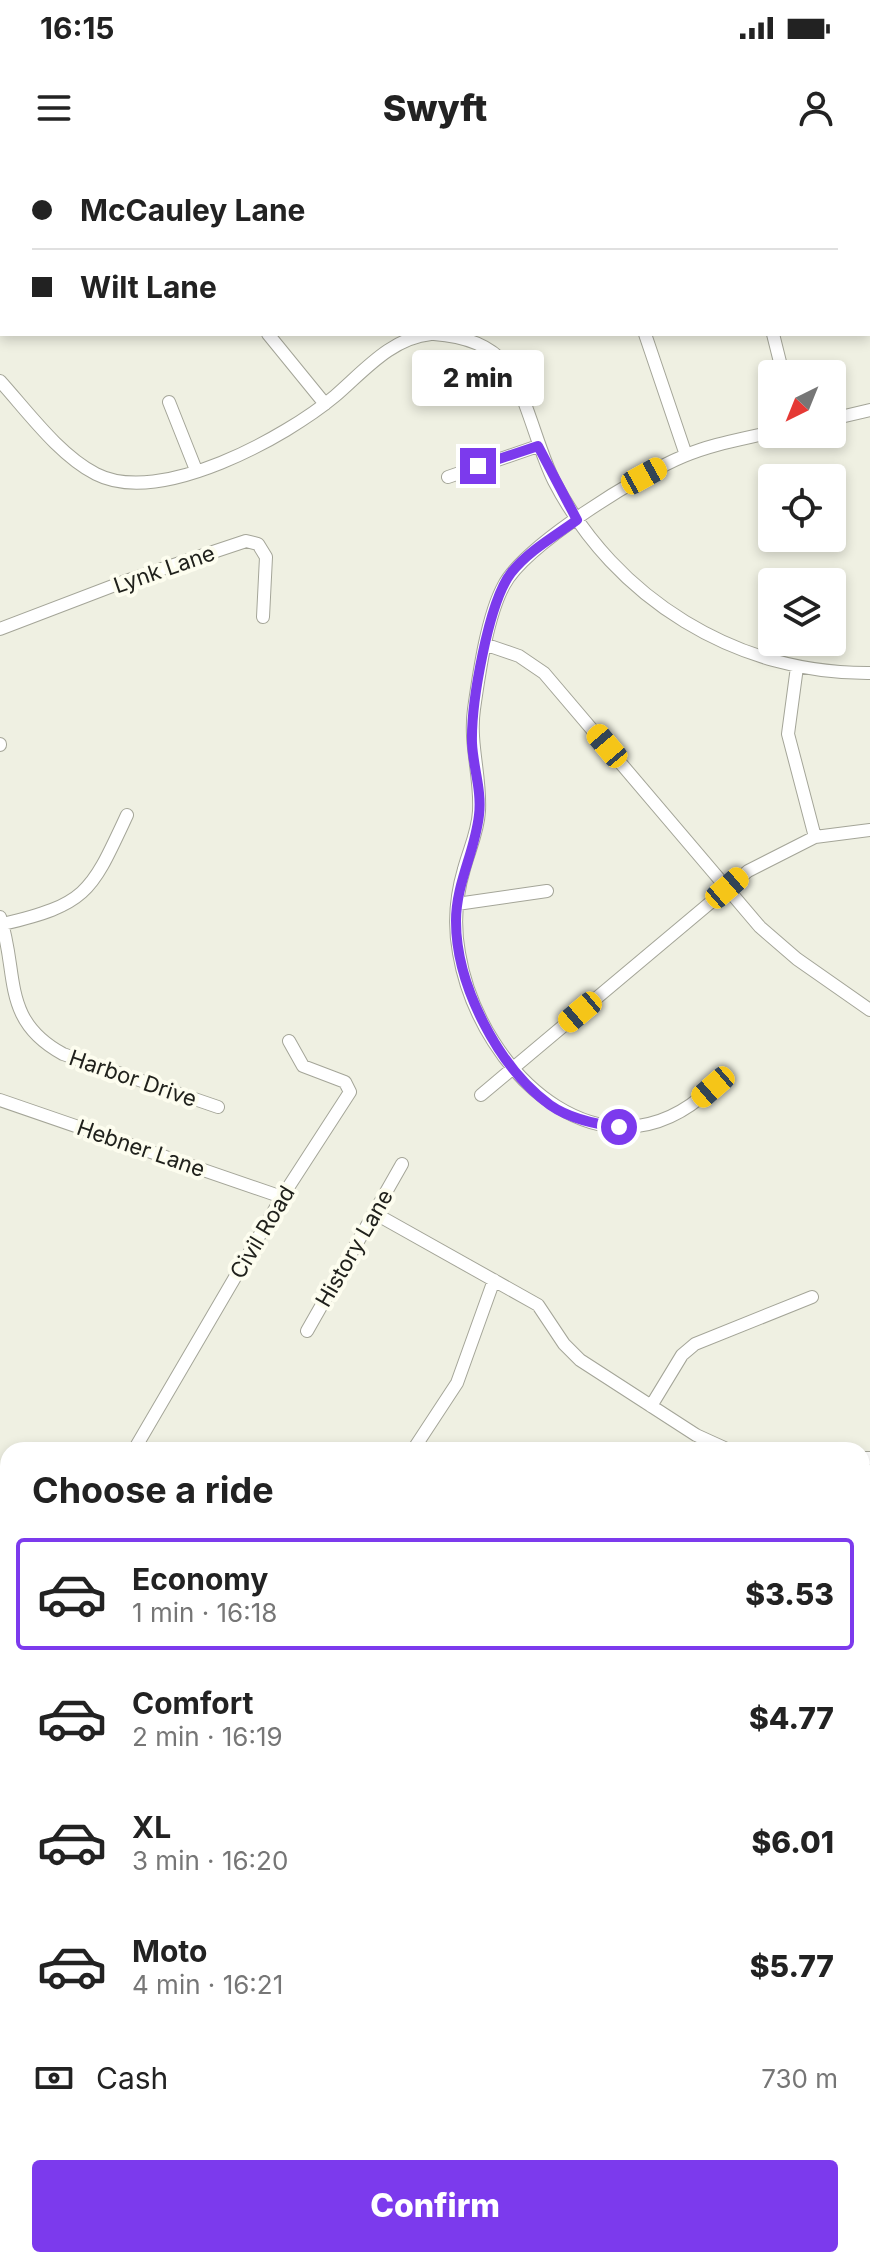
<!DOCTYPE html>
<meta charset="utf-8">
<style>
:root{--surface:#fff;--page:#f2f2f2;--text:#222;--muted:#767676;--line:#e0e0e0;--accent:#7c3aed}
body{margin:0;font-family:Inter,sans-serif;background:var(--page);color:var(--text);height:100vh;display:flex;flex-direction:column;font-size:30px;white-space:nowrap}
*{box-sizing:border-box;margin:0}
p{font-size:26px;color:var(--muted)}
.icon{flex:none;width:44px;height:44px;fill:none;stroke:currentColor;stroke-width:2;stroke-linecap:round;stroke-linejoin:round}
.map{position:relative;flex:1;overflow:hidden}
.details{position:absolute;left:0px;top:1282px;width:870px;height:826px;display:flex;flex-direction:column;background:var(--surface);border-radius:24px 24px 0 0;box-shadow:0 4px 12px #0003}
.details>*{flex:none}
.top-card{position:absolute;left:0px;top:0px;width:870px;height:176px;box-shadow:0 4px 12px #0003;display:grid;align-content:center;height:176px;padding:0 32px;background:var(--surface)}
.needle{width:52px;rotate:223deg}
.controls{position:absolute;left:758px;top:200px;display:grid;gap:16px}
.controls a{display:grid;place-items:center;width:88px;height:88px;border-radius:8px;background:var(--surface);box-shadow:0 4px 12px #0003;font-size:40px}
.end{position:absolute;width:36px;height:36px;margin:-18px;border:10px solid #7c3aed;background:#fff;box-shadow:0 0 0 4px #fff}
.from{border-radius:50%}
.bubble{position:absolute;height:56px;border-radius:8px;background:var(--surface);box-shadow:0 4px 12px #0003;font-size:26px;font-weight:800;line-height:56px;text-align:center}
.car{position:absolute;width:24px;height:48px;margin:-24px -12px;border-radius:10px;box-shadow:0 0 6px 2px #0007;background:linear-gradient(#f5c518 24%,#345 0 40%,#f5c518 0 76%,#345 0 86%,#f5c518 0)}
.top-card b{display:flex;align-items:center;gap:28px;height:76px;font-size:30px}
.top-card b+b{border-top:2px solid var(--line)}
.top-card i{width:20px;height:20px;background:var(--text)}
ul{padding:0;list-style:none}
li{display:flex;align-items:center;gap:24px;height:112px;margin:0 16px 12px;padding:0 16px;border:4px solid transparent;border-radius:8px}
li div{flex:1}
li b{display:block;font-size:30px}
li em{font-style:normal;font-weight:800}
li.on{border-color:var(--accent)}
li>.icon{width:72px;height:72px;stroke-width:1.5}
h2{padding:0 32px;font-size:36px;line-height:96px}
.pay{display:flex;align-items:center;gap:20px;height:88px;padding:0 32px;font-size:30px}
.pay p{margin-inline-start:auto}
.cta{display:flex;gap:16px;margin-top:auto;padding:16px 32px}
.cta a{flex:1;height:92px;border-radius:8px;background:var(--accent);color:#fff;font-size:32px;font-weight:800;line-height:92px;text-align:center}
.status{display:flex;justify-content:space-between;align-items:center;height:56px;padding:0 40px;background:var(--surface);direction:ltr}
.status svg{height:22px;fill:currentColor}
header{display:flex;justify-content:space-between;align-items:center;height:104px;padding:0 32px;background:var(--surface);font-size:36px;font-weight:800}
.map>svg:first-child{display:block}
.water{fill:#aeae43;stroke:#838437;stroke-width:2}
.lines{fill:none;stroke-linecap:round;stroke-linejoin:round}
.minor-casing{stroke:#a4a598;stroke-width:14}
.major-casing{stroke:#cececd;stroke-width:16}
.minor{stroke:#fff;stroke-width:12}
.major{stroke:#d7a6da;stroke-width:14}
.route{stroke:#7c3aed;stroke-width:10}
.labels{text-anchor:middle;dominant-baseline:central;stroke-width:8;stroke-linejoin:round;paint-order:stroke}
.street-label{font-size:22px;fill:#20211c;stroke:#fdfdef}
</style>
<div class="status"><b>16:15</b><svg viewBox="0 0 49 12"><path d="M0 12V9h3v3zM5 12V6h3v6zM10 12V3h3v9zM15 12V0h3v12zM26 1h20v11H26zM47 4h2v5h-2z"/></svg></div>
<header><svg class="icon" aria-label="menu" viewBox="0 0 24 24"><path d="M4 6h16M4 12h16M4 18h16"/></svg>Swyft<svg class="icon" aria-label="person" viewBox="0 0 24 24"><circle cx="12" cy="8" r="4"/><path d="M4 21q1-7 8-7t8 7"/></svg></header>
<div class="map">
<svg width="870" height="2107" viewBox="0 0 870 2107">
<rect width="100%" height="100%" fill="#eff0e2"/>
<path class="water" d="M0,2009L8,2013V2100H52L48,2107H0Z"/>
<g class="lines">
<defs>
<path id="minor" d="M181,0L182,2
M351,0V2
M518,0L519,2
M868,89H870
M0,130L2,128
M268,174L325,244
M434,174C461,176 488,183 505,204C525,229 537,288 554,321C615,439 737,514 870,513
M645,174L686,295
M773,174L783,214
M0,221C28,252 59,295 96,314C160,347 286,277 335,236C364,211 391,178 431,174
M169,242L196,310
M832,259L870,250
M448,317L538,286
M0,469L123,422L246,381L258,384L266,397L263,457
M487,485L519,496L544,513L760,767L797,799L870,850
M797,507L788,574L815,677
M0,585V584
M457,744L547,731
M0,757C19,813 0,860 63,894L218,947
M3,764C88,744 91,732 127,655
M721,918C612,1037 480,917 459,793C454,766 456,736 464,709C469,690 478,672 479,651C481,616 469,584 474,549C479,514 487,456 504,425C525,385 640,314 684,296C712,284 743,279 772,272
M481,935L748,711L815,677L870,670
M0,940L282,1037
M374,1053L538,1145L564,1184L580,1200L696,1275L729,1290
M307,1171L402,1004
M651,1246L682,1195L695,1184L812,1137
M134,1290L282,1037L350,932L345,922L303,906L289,881
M413,1290L457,1223L494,1120
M862,1298H870
M862,1428L870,1424
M0,1510L8,1498
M870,1684L864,1717L870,1745
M0,1734L8,1726
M862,1761L870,1758
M862,2060L870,2064
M358,2107L366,2100
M589,2107L595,2100"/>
<path id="major" d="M0,1644L8,1651
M574,2100L585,2107"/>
</defs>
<use href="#minor" class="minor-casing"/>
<use href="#major" class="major-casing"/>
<use href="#minor" class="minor"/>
<use href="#major" class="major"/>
</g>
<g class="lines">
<path class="route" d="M478,306L538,286L577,360C555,376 528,391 511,413C488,443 471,544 472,583C473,607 482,630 479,655C475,692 456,723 456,761C456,825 498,907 550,945C570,959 595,964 619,967"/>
</g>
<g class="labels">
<g class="street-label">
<text transform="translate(164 409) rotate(-19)">Lynk Lane</text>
<text transform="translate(133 918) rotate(19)">Harbor Drive</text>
<text transform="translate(141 988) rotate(19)">Hebner Lane</text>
<text transform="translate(262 1072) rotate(-59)">Civil Road</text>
<text transform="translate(354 1088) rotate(-60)">History Lane</text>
</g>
</g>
</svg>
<div class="controls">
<a><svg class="needle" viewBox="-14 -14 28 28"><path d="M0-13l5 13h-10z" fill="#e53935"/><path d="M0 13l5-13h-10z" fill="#767676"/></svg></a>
<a><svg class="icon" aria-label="locate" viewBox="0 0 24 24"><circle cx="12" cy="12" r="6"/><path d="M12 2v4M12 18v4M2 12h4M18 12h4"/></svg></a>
<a><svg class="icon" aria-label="layers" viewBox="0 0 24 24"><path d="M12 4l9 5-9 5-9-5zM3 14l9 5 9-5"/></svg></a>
</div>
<i class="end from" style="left:619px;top:967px"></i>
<i class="end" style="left:478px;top:306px"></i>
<div class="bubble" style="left:412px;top:190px;width:132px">2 min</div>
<i class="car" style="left:644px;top:316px;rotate:61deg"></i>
<i class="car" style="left:607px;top:586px;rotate:320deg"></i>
<i class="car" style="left:727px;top:728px;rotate:49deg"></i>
<i class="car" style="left:580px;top:852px;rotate:230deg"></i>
<i class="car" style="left:713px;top:927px;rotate:229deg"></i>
<div class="top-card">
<b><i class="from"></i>McCauley Lane</b>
<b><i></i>Wilt Lane</b>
</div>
<section class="details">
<h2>Choose a ride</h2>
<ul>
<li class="on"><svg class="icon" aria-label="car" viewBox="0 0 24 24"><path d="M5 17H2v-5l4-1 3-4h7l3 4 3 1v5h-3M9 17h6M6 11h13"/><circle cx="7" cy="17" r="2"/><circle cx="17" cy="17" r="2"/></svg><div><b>Economy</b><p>1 min · 16:18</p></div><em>$3.53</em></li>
<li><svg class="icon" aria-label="car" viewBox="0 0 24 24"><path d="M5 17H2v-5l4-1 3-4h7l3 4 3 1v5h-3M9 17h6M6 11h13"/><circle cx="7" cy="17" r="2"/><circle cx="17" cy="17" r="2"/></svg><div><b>Comfort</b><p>2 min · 16:19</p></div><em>$4.77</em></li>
<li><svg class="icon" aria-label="car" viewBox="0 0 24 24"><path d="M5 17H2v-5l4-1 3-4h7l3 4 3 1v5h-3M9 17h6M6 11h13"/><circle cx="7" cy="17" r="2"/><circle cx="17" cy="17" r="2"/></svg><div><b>XL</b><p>3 min · 16:20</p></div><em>$6.01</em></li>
<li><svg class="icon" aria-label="car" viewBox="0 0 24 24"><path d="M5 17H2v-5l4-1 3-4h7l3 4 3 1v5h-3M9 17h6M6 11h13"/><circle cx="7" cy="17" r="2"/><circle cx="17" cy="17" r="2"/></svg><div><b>Moto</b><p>4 min · 16:21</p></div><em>$5.77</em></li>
</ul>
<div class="pay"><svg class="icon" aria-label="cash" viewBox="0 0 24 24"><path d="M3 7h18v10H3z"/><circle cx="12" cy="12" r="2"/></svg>Cash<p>730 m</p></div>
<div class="cta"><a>Confirm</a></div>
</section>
</div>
